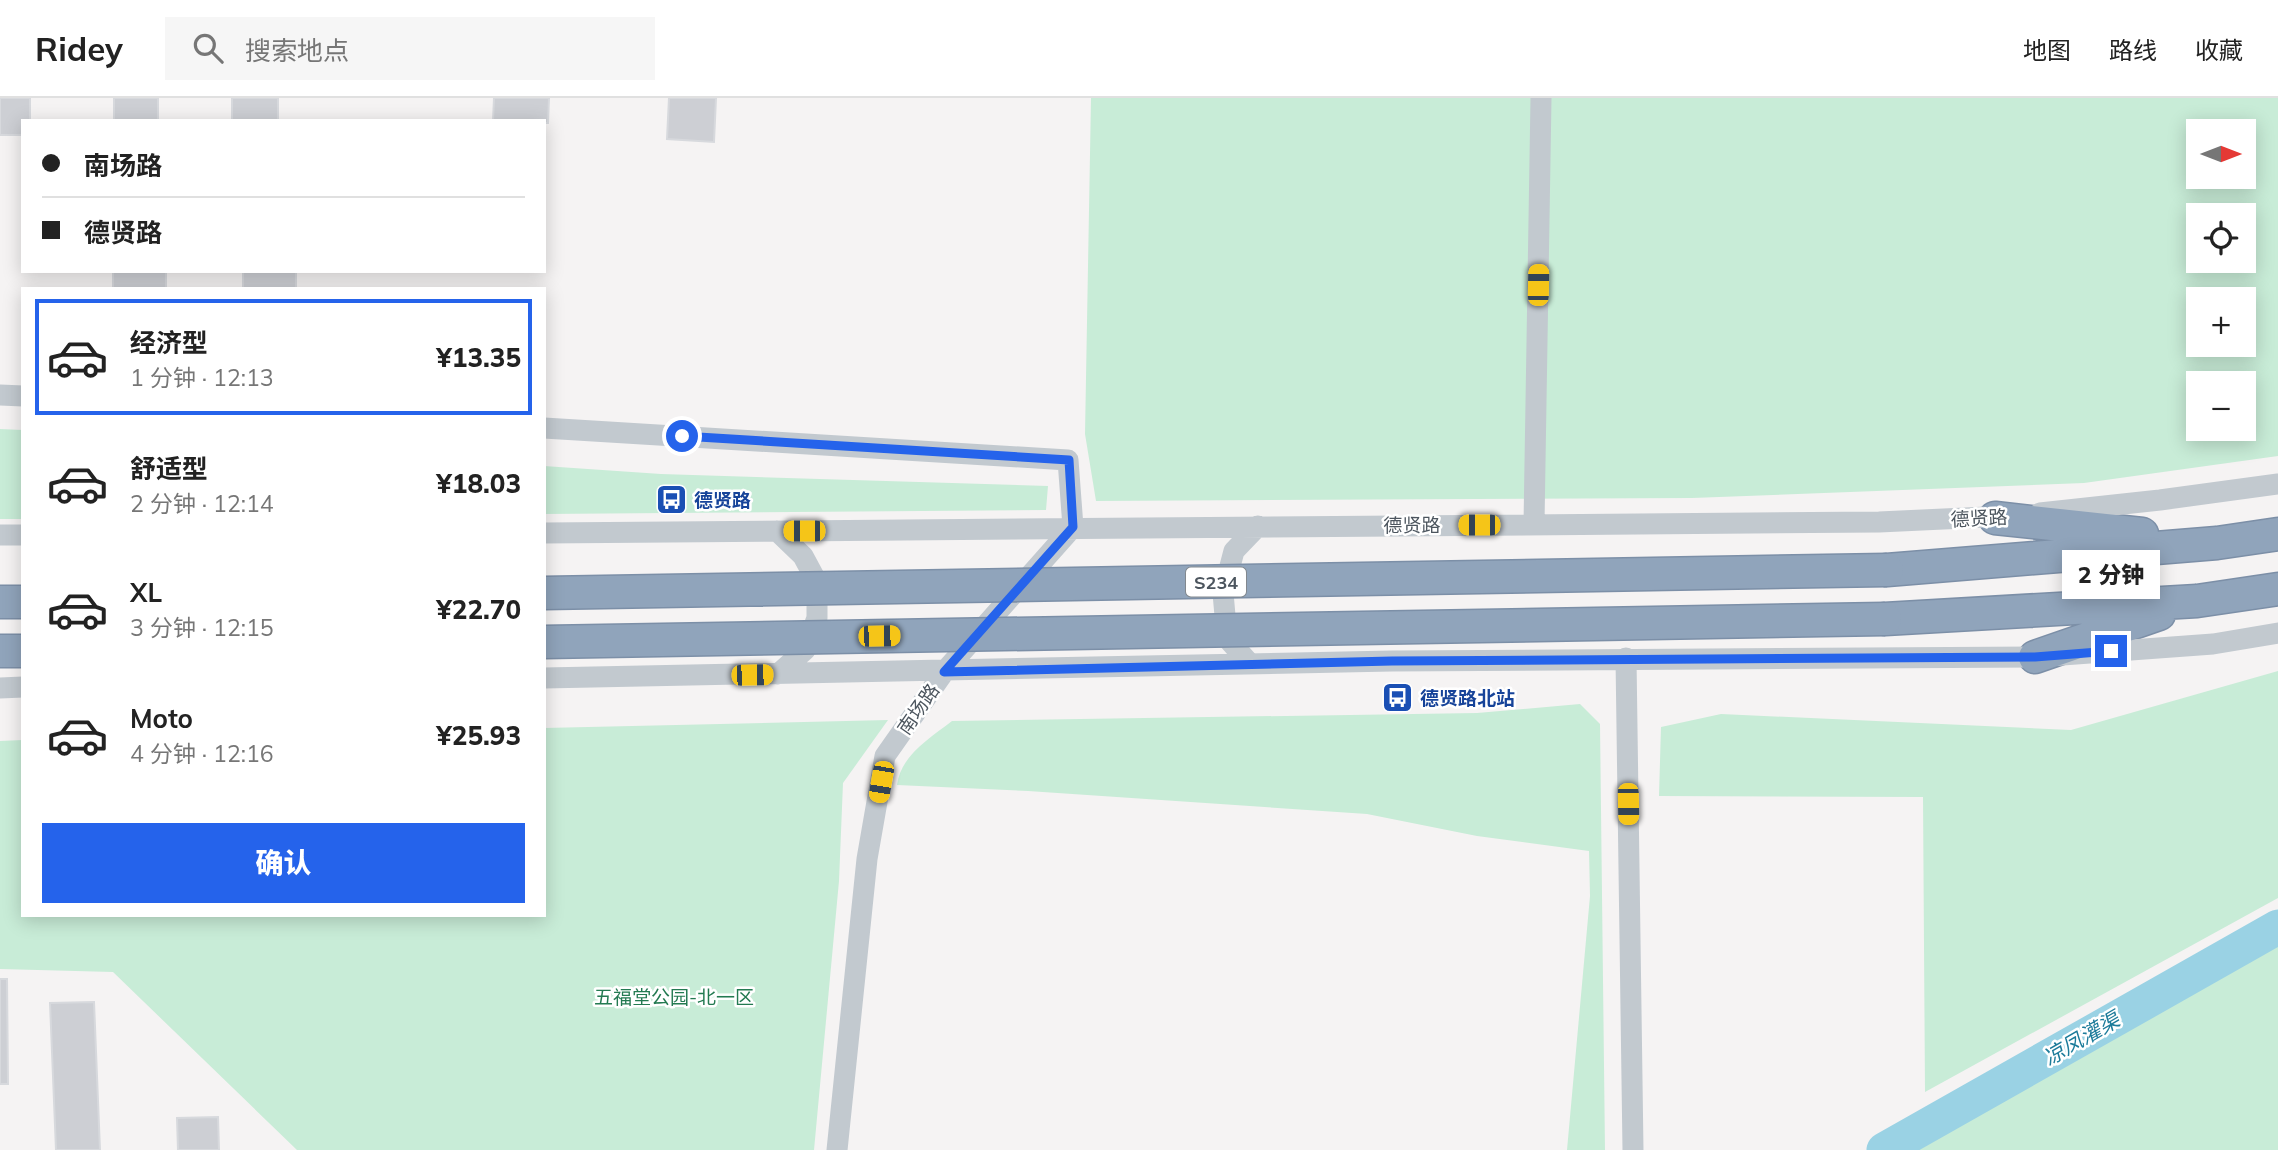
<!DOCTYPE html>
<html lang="zh">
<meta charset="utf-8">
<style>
:root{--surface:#fff;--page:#f6f6f6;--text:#222;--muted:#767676;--line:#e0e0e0;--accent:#2563eb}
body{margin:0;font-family:Mulish,"Noto Sans SC",sans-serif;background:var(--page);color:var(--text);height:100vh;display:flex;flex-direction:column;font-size:26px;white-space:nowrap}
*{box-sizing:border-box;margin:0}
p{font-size:23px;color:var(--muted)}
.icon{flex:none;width:38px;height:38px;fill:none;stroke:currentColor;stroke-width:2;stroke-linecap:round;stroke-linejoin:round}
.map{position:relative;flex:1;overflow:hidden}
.sheet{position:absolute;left:21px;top:189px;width:525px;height:630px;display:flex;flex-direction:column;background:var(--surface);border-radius:0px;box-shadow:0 4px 18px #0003}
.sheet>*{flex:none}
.hud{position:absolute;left:21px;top:21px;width:525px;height:154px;border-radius:0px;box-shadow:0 4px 18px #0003;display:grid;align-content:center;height:154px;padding:0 21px;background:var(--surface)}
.needle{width:46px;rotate:90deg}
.fabs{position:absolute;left:2186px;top:21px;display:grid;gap:14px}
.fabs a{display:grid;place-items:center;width:70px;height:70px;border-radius:0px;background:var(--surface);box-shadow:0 4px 18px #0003;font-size:35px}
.end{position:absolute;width:32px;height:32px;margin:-16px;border:9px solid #2563eb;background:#fff;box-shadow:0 0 0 4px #fff}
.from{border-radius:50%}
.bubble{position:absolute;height:49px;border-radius:0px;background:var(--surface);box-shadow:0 4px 18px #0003;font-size:23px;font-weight:800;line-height:49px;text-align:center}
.car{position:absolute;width:21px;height:42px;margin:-21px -10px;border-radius:9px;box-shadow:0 0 5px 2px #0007;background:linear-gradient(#f5c518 24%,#345 0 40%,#f5c518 0 76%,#345 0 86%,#f5c518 0)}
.hud b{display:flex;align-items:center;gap:24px;height:66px;font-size:26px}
.hud b+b{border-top:2px solid var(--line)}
.hud i{width:18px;height:18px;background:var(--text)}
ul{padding:12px 0 0;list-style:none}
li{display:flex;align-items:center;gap:21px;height:116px;margin:0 14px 10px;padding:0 7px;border:4px solid transparent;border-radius:0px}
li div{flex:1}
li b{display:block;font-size:26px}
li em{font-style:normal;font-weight:800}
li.selected{border-color:var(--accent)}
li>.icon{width:63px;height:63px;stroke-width:1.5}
.primary-button{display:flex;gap:14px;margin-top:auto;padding:14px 21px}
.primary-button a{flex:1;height:80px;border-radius:0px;background:var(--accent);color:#fff;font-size:28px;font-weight:800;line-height:80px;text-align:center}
header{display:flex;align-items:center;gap:42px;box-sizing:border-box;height:98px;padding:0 35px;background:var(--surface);border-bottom:2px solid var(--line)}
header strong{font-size:33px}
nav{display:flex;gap:38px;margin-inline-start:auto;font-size:24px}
.search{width:490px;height:63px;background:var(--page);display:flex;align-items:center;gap:18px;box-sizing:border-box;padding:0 24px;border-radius:0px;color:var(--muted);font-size:26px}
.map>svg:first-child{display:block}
.green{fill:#c8ecd7;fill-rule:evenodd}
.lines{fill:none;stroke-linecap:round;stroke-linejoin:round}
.river{stroke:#9ad2e4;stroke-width:35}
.building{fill:#cdcfd4;stroke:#d7d9dd;stroke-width:2}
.highway-casing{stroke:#7c8fa7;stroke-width:35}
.minor{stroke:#c2c9cf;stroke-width:21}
.highway{stroke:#90a4bb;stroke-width:32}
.highway-bridge-casing{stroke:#7c8fa7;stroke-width:35;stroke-linecap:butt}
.highway-bridge{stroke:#90a4bb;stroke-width:32}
.route{stroke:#2563eb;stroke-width:9}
.labels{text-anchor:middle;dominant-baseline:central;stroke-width:5;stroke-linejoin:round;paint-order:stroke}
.shield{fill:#fff;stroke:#82888e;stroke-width:2}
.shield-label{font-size:18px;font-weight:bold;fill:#4c555e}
.transit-label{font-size:19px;font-weight:bold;fill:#164399;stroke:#fff;text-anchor:start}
.street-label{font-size:19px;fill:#4c555e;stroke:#fff}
.park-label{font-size:19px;fill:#237a51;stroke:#fff}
.water-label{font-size:21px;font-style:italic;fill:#1c7b9a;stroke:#fff}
</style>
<header>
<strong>Ridey</strong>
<div class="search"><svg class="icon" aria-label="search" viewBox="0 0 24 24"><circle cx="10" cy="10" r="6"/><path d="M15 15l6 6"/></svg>搜索地点</div>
<nav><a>地图</a><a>路线</a><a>收藏</a></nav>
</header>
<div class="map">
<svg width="2278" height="1052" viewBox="0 0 2278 1052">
<rect width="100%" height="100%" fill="#f5f3f3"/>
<path class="green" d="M1091,0H2278V358L2084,385L1692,400L1096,403L1085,336ZM2198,33H2244V79H2198ZM2198,117H2244V163H2198ZM2198,201H2244V247H2198ZM2198,285H2244V331H2198Z
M0,331L23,332V421H0Z
M544,368L661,376L1048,388L1046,412L544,416Z
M2278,573V800L1925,994L1923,699L1659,698L1661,629L1721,616L2071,632Z
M1580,606L1600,626L1605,1052H1567L1590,798L1589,753L1477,738L1367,716L1028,693L897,687C901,657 929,641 952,623L1477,615Z
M888,622L843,685L839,783L814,1052H297L113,874L0,871V643L23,642V817H544V630Z
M2278,842V1052H1918L2270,847Z"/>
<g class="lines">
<path class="river" d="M1884,1052L2278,829"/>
</g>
<path class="building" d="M0,0H30V23H23V37H0Z
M114,0H158V23H114Z
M232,0H278V23H232Z
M494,0H549L548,25H544V23H493Z
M669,0H716L714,44L667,41Z
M113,173H166V191H113Z
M243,173H296V191H243Z
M0,881H7L8,986H0Z
M94,904L100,1052H56L50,905Z
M218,1019L219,1052H178L177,1020Z"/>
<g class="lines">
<defs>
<path id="highway" d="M1995,420L2142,436
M1887,472L2217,445L2278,436
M0,504H23
M1885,521L2197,503L2278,491
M0,553H23
M2035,559L2159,516"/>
</defs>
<use href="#highway" class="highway-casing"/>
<path class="minor" d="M0,297L23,298
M544,330L1068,362L1073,429L944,574L885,658L867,761L837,1052
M2040,415L2160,402L2278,386
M1534,426L1541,0
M777,433L803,458L817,484V520L805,552L778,576
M544,435L1879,424L2008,418
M0,437H23
M1626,560L1633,1052
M1250,566L1227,540L1223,495L1234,453L1258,428
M544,580L1392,563L2035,559L2213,546L2278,535
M0,590L23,589"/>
<use href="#highway" class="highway"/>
<defs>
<path id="highway-bridge" d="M544,495L1887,472
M544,544L1885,521"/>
</defs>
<use href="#highway-bridge" class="highway-bridge-casing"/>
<use href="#highway-bridge" class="highway-bridge"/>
</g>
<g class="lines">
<path class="route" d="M682,338L1069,362L1073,429L944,574L1392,563L2035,559L2111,553"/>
</g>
<defs>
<symbol id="bus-square" viewBox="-11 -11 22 22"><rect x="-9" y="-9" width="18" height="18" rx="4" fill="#1a4fb4" stroke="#fff"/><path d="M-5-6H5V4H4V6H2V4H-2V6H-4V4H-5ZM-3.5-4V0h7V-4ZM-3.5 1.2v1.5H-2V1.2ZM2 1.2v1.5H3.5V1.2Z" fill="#fff"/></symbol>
</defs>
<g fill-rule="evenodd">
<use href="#bus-square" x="654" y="384" width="35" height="35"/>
<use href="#bus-square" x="1380" y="582" width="35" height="35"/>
</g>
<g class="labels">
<rect class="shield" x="1186" y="469.5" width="60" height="29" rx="5"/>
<g class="shield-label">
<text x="1216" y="484">S234</text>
</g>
<g class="transit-label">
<text x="694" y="402">德贤路</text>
<text x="1420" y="600">德贤路北站</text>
</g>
<g class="street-label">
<text transform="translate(1979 420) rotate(-3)">德贤路</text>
<text x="1412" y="427">德贤路</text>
<text transform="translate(918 611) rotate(-55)">南场路</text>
</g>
<g class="park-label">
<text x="674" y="899">五福堂公园-北一区</text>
</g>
<g class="water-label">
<text transform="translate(2081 940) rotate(-30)">凉凤灌渠</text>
</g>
</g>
</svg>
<div class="fabs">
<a><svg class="needle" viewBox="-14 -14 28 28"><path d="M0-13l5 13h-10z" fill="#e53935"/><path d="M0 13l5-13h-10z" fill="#767676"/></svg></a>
<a><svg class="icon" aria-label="locate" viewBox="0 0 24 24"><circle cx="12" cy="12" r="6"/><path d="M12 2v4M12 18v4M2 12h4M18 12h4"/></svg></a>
<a>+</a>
<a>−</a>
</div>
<i class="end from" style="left:682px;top:338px"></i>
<i class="end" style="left:2111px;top:553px"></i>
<div class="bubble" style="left:2062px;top:452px;width:98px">2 分钟</div>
<i class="car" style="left:1538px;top:187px;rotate:1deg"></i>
<i class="car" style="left:1479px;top:427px;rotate:270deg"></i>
<i class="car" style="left:804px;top:433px;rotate:270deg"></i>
<i class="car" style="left:879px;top:538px;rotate:89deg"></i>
<i class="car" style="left:752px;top:577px;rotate:89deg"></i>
<i class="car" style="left:881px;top:684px;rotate:190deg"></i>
<i class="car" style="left:1628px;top:706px;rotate:179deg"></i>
<div class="hud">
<b><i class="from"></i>南场路</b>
<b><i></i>德贤路</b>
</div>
<section class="sheet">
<ul>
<li class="selected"><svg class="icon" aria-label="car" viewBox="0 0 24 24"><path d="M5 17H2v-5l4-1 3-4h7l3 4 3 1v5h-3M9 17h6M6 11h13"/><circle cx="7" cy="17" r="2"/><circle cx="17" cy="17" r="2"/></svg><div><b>经济型</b><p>1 分钟 · 12:13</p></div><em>¥13.35</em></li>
<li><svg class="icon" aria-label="car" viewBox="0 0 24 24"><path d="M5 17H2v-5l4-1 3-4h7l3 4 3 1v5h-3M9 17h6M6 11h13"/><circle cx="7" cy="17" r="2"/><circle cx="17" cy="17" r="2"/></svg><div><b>舒适型</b><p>2 分钟 · 12:14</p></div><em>¥18.03</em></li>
<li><svg class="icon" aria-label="car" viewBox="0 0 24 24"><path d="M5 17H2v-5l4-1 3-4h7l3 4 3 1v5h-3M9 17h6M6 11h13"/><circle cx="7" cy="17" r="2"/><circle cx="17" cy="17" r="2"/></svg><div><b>XL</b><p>3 分钟 · 12:15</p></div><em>¥22.70</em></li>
<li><svg class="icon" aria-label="car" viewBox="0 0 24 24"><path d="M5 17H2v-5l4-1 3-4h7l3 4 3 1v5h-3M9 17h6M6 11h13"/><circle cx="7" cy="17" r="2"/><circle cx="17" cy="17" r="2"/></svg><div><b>Moto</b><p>4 分钟 · 12:16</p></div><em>¥25.93</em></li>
</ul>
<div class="primary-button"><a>确认</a></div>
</section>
</div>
